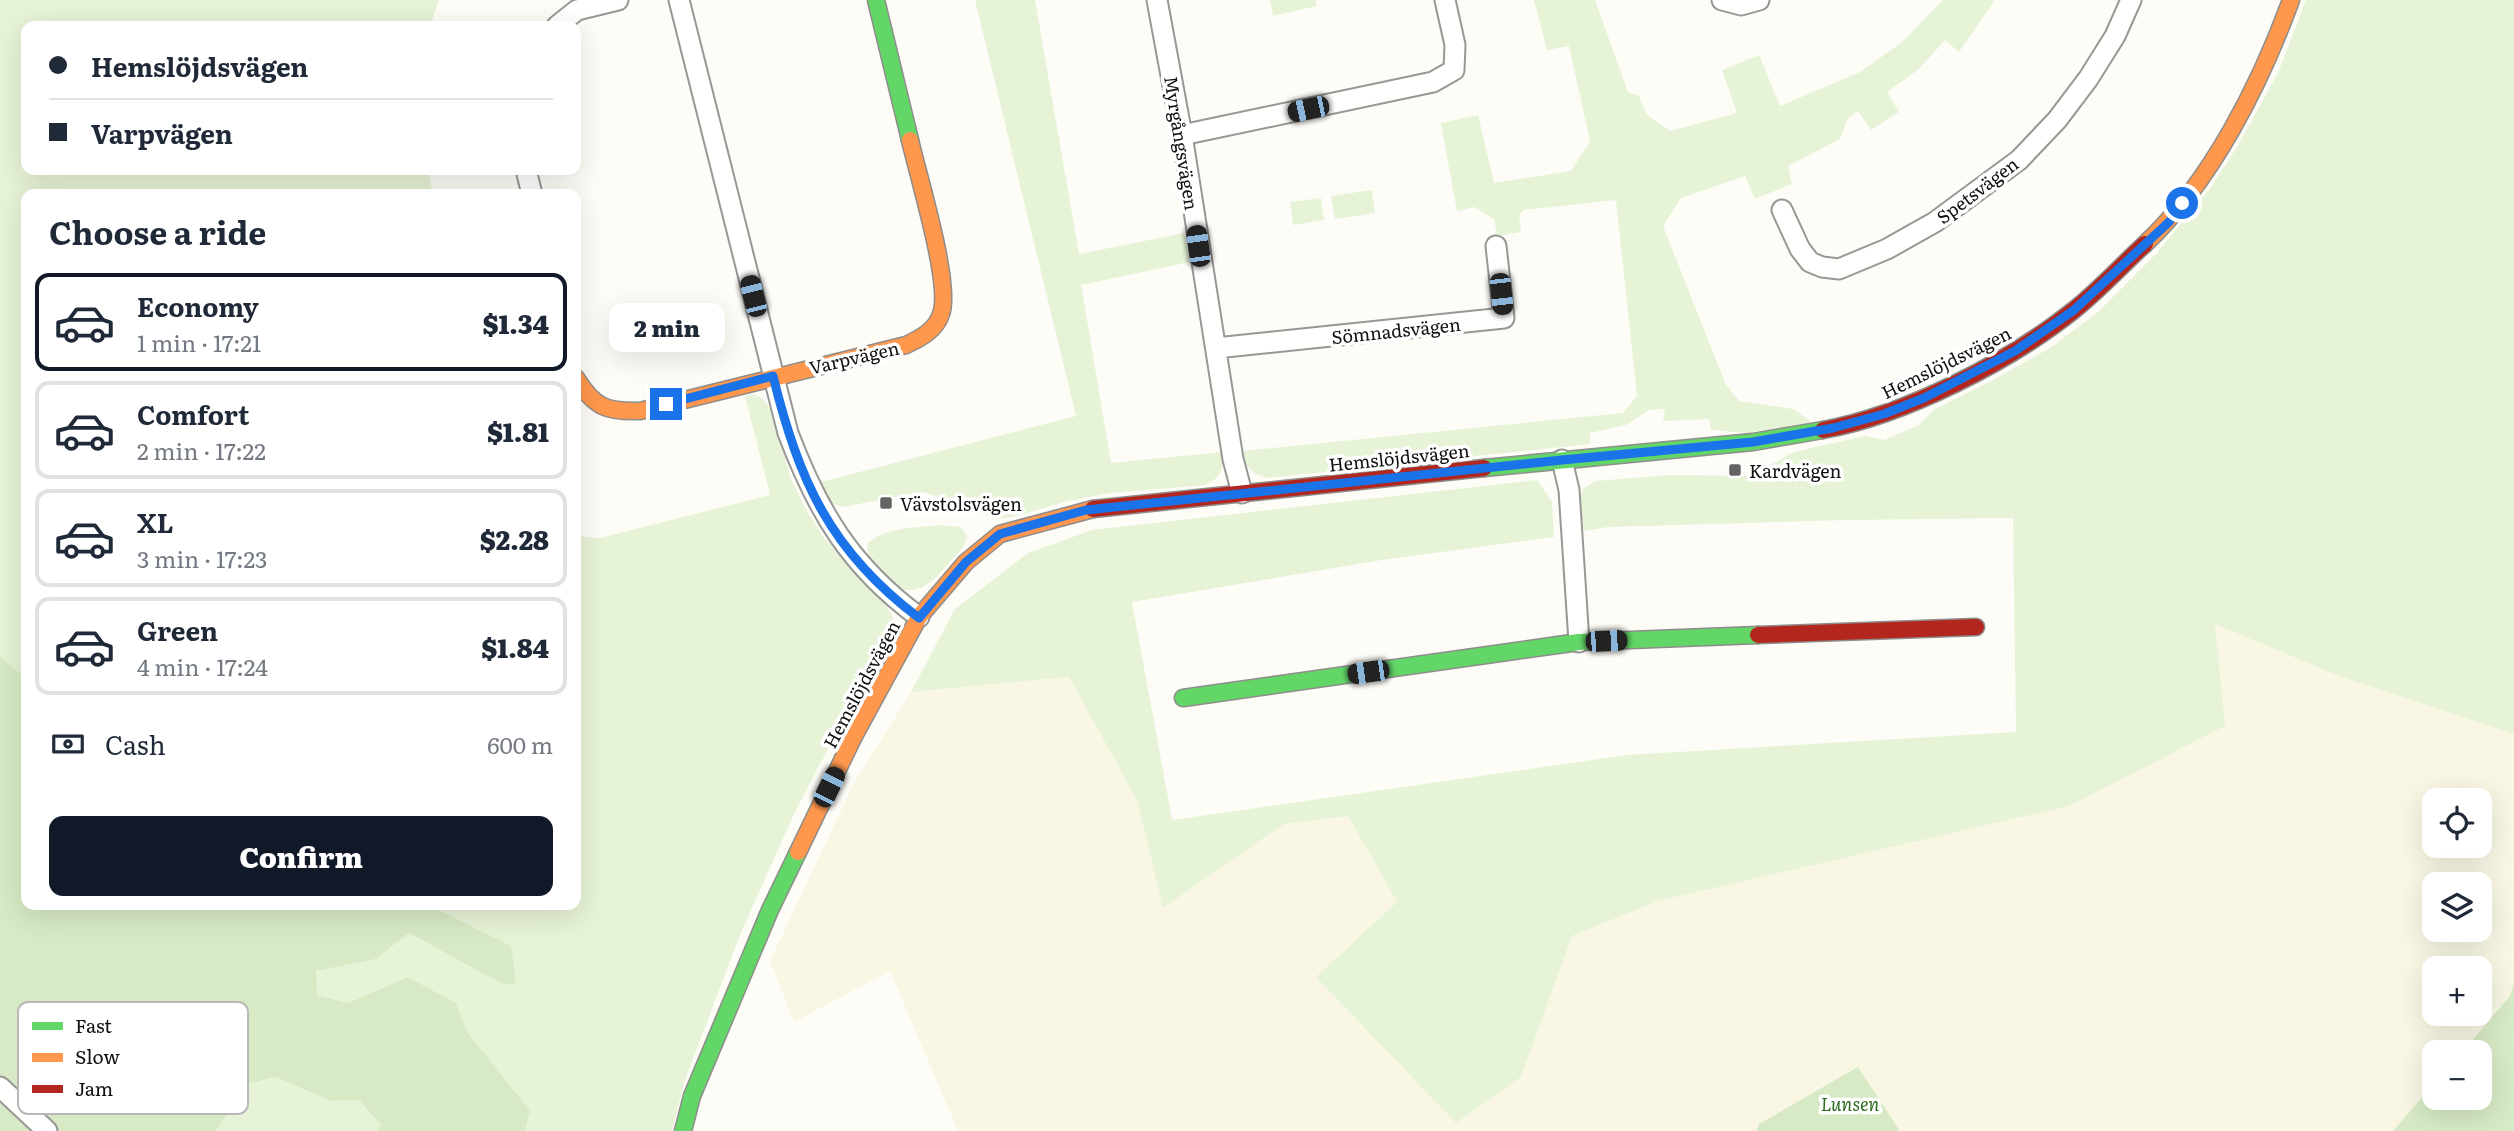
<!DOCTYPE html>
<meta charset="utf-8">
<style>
:root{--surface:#fff;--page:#f2f2f3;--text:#1f2937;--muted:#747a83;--line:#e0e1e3;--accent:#111827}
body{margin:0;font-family:Literata,serif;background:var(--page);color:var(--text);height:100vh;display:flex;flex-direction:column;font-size:26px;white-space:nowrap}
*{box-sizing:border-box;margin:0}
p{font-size:23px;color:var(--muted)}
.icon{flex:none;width:38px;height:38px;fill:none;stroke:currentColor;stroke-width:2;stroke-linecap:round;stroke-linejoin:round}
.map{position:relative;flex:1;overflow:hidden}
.side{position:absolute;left:21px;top:189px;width:560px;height:721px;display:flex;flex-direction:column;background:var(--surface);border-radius:14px;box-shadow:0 7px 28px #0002}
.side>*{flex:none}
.guide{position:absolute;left:21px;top:21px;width:560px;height:154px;border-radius:14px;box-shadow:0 7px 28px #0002;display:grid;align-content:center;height:154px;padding:0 28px;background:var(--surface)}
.fabs{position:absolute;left:2422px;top:788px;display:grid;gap:14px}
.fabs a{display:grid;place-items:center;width:70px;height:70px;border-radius:14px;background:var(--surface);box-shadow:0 7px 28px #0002;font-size:35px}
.end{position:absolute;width:32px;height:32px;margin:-16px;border:9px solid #1a73e8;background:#fff;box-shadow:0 0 0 4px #fff}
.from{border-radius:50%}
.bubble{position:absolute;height:49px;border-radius:14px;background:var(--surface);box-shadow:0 7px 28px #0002;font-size:23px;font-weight:800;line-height:49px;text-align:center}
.car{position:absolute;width:21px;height:42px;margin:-21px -10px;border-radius:9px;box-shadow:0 0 5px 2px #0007;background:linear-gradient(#222 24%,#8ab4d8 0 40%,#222 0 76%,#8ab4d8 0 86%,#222 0)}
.guide b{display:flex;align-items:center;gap:24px;height:66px;font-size:26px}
.guide b+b{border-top:2px solid var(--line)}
.guide i{width:18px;height:18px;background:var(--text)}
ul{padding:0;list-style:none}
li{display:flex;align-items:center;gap:21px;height:98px;margin:0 14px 10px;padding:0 14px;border:4px solid var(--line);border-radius:14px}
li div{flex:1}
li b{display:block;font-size:26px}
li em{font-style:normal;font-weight:800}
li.active{border-color:var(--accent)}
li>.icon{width:63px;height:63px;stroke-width:1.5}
h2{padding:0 28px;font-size:32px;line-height:84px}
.pay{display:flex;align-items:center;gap:18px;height:77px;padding:0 28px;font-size:26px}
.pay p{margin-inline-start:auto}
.action{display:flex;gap:14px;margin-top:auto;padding:14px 28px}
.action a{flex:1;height:80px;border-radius:14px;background:var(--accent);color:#fff;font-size:28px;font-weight:800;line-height:80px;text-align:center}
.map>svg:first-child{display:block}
.farmland{fill:#f9f7e4;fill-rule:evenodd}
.green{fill:#e7f3d7}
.forest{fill:#d8eac5}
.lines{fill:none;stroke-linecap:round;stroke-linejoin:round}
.street-casing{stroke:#979795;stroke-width:23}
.fast-casing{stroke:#8e8d8b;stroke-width:19}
.slow-casing{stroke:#8e8d8b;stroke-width:19}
.jam-casing{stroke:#8e8d8b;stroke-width:19}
.street{stroke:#fffffe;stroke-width:19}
.fast{stroke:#63d668;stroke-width:16}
.slow{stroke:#ff974d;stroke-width:16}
.jam{stroke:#b3261e;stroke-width:16}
.route{stroke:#1a73e8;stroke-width:9}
.poi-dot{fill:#646362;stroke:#fff;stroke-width:2.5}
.labels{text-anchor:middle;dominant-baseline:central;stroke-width:7;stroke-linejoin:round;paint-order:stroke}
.street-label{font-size:18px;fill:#111;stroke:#fff}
.poi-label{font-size:18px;fill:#111;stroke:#fff;text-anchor:start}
.park-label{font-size:18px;font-style:italic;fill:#2f6b1f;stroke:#fff}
.key{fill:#fff;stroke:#b8b8b8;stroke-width:2}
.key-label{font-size:19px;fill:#111}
</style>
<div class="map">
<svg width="2514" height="1131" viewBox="0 0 2514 1131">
<rect width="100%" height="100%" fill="#fdfcf7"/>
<path class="farmland" d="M2215,623L2344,678L2514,734V983L2511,996L2462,1052H2434V1083L2393,1131H1900L1858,1068L1759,1124L1756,1131H958L890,971L794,1022L770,961L854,783L911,692L1069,677L1137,800L1163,908L1284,824L1348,816L1397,902L1521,1077L1572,936L1658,901L2069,805ZM2434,800H2480V845H2434ZM2434,884H2480V929H2434ZM2434,968H2480V1013H2434Z"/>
<path class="green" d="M0,0H439L430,26H26V170H428L433,194H26V678L0,657Z
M975,0H1035L1079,254L1184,233L1190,262L1081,285L1111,463L1223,452C1223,470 1221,478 1205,485L1111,493L1064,502L1014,517L995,519L924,492L842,507L826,501L817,483L1076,416Z
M1270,0H1315L1317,6L1273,16Z
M1534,0H1595L1628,92L1639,96L1646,114L1670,131L1737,113L1722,70L1759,55L1780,106L1860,72L1901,43L1943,0H1995L1959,52L1945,40L1919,69L1887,92L1899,112L1871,130L1858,111L1848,118L1840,139L1788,166L1792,184L1755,199L1745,176L1681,198L1663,226L1726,385L1739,401L1793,409L1812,422L1747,433L1711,430L1709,419L1663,421L1665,409L1649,410L1626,425L1590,433V444L1268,478C1251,474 1246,467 1242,451L1623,413L1637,396L1616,200L1524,210L1519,215L1521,232L1497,236L1494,219L1474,207L1457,211L1441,123L1478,115L1494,183L1571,171L1590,141L1569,46L1547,50Z
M2306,0H2514V734L2344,678L2215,624L2225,726L2069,806L1658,901L1572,936L1521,1077L1456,1123L1316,977L1397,902L1348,816L1284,824L1163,908L1137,800L1069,677L911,692L955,609L1028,553L1092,530L1537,480L1552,502L1554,537L1382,560L1132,602L1172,820L1627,755L2016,732L2013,518L1847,520L1608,527L1584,531L1579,497L1584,488L1596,481L1669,475L1750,476L1794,452L1865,436L1884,440L1919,425L1933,410L1991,381L2050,348L2098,312L2156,254L2211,187L2237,147L2278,73Z
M1372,190L1375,213L1335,219L1331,196Z
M1321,198L1324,220L1293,225L1290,202Z
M754,394L763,399L771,410L791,479L804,506L824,538L883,601L892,615L895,629L889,645L857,694L794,814L740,935L685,1080L672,1131H525L529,1111L468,1033L456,1003L408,977L348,1003L317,995L315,971L376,959L409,933L504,985L511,946L429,905H576V536L600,538L770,495L745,396Z
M940,525L961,527L967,536C965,548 957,554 949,563C930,585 912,603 885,578C874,567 868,561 867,545C881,527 918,528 940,525Z
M276,1077L330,1101L359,1100L381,1125L376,1131H216L248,1084Z"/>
<path class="forest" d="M0,657L26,678V905H429L511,946L516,983L504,985L409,933L376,959L316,971L317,995L348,1003L408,977L456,1003L468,1033L530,1111L525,1131H376L381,1125L359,1100L330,1101L276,1077L248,1084L216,1131H0Z
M2514,983V1131H2393L2434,1083V1097H2480V1052H2462L2510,996Z
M1858,1067L1900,1131H1756L1759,1124Z"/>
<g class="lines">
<defs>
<path id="street" d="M679,0L788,433C818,512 850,566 919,617
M1157,0L1182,135L1233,459L1242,493
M1722,0L1741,5L1759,0
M557,26L577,10L618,0
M1182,135L1433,82L1454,70L1455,45L1445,0
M526,170L532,194
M1782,210L1800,249L1810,262L1822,267L1839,269L1887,249L1935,222L2019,160L2057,120L2088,79L2115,36L2131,0
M1216,348L1504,318L1496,246
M1562,460L1569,490L1579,642
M0,1087L47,1131"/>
<path id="fast" d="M876,0L910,140
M1484,468L1753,442L1823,430
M1183,698L1579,642L1758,635
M683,1131L692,1096L770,910L798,852"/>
<path id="slow" d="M2145,244C2211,182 2260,85 2291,0
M576,378C594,407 606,412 640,411L906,345C921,338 936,330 941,314C952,285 918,176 910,140
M798,852L853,738L919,617L966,562L1000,534L1093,509"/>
<path id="jam" d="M1823,430C1905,415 2009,362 2074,310C2099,290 2121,266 2145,244
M1093,509L1484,468
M1758,635L1976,627"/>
</defs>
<use href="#street" class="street-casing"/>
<use href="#fast" class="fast-casing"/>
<use href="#slow" class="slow-casing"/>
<use href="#jam" class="jam-casing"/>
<use href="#street" class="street"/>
<use href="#fast" class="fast"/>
<use href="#slow" class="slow"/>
<use href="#jam" class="jam"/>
</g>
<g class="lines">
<path class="route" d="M666,404L773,376C799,481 830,551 919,618L966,562L1000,534L1086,510L1562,460L1753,442L1833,428L1884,414L1924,398L2015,351L2074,310L2169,222L2182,203"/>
</g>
<g class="poi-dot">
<rect x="1728" y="463" width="14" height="14" rx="3.5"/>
<rect x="879" y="496" width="14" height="14" rx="3.5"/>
</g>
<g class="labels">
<g class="street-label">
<text transform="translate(1182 143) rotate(81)">Myrgångsvägen</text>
<text transform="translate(1977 190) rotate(-37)">Spetsvägen</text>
<text transform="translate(1396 330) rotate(-6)">Sömnadsvägen</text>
<text transform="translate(854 357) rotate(-13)">Varpvägen</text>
<text transform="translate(1946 362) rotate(-26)">Hemslöjdsvägen</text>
<text transform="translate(1399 457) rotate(-6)">Hemslöjdsvägen</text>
<text transform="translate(861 684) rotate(-62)">Hemslöjdsvägen</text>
</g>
<g class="poi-label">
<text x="1749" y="470">Kardvägen</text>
<text x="900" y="503">Vävstolsvägen</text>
</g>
<g class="park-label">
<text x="1850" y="1103">Lunsen</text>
</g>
</g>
<rect x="18" y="1002" width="230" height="112" rx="10" class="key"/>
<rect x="32" y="1022" width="31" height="8" fill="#63d668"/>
<rect x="32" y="1053" width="31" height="9" fill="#ff974d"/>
<rect x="32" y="1085" width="31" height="8" fill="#b3261e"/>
<g class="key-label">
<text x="75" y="1033">Fast</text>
<text x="75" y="1064">Slow</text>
<text x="75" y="1096">Jam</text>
</g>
</svg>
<div class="fabs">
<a><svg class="icon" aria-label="locate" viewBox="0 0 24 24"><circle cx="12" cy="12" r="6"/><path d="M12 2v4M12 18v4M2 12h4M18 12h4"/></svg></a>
<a><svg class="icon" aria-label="layers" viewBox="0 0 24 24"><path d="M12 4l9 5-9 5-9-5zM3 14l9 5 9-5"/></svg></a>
<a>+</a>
<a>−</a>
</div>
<i class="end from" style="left:2182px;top:203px"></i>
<i class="end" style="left:666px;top:404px"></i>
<div class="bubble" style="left:609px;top:303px;width:116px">2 min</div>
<i class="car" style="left:1308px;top:109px;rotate:258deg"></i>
<i class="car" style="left:1198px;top:246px;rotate:352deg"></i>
<i class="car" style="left:1501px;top:294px;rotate:174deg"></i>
<i class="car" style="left:753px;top:296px;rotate:346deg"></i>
<i class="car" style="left:1606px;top:641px;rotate:88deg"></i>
<i class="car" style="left:1368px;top:672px;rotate:262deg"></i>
<i class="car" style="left:829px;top:787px;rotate:26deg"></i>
<div class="guide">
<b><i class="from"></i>Hemslöjdsvägen</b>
<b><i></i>Varpvägen</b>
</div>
<section class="side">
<h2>Choose a ride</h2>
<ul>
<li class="active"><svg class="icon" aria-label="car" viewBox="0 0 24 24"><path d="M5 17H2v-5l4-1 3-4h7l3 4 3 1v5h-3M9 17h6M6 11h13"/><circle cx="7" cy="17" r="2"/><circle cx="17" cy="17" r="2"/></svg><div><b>Economy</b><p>1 min · 17:21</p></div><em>$1.34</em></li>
<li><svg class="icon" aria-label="car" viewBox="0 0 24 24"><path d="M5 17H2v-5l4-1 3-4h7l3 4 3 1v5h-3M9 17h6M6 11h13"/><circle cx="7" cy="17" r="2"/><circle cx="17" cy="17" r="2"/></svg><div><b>Comfort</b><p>2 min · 17:22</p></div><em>$1.81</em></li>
<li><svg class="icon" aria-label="car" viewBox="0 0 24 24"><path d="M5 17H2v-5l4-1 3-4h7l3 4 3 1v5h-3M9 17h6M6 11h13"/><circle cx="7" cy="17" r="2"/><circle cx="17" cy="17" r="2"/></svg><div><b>XL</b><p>3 min · 17:23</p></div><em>$2.28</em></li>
<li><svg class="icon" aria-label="car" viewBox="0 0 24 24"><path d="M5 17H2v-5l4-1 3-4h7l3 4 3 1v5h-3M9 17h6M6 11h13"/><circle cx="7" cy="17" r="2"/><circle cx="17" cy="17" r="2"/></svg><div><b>Green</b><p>4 min · 17:24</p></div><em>$1.84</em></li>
</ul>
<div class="pay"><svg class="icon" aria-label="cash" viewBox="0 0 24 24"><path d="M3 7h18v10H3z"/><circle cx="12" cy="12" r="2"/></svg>Cash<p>600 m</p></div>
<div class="action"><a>Confirm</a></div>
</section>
</div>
